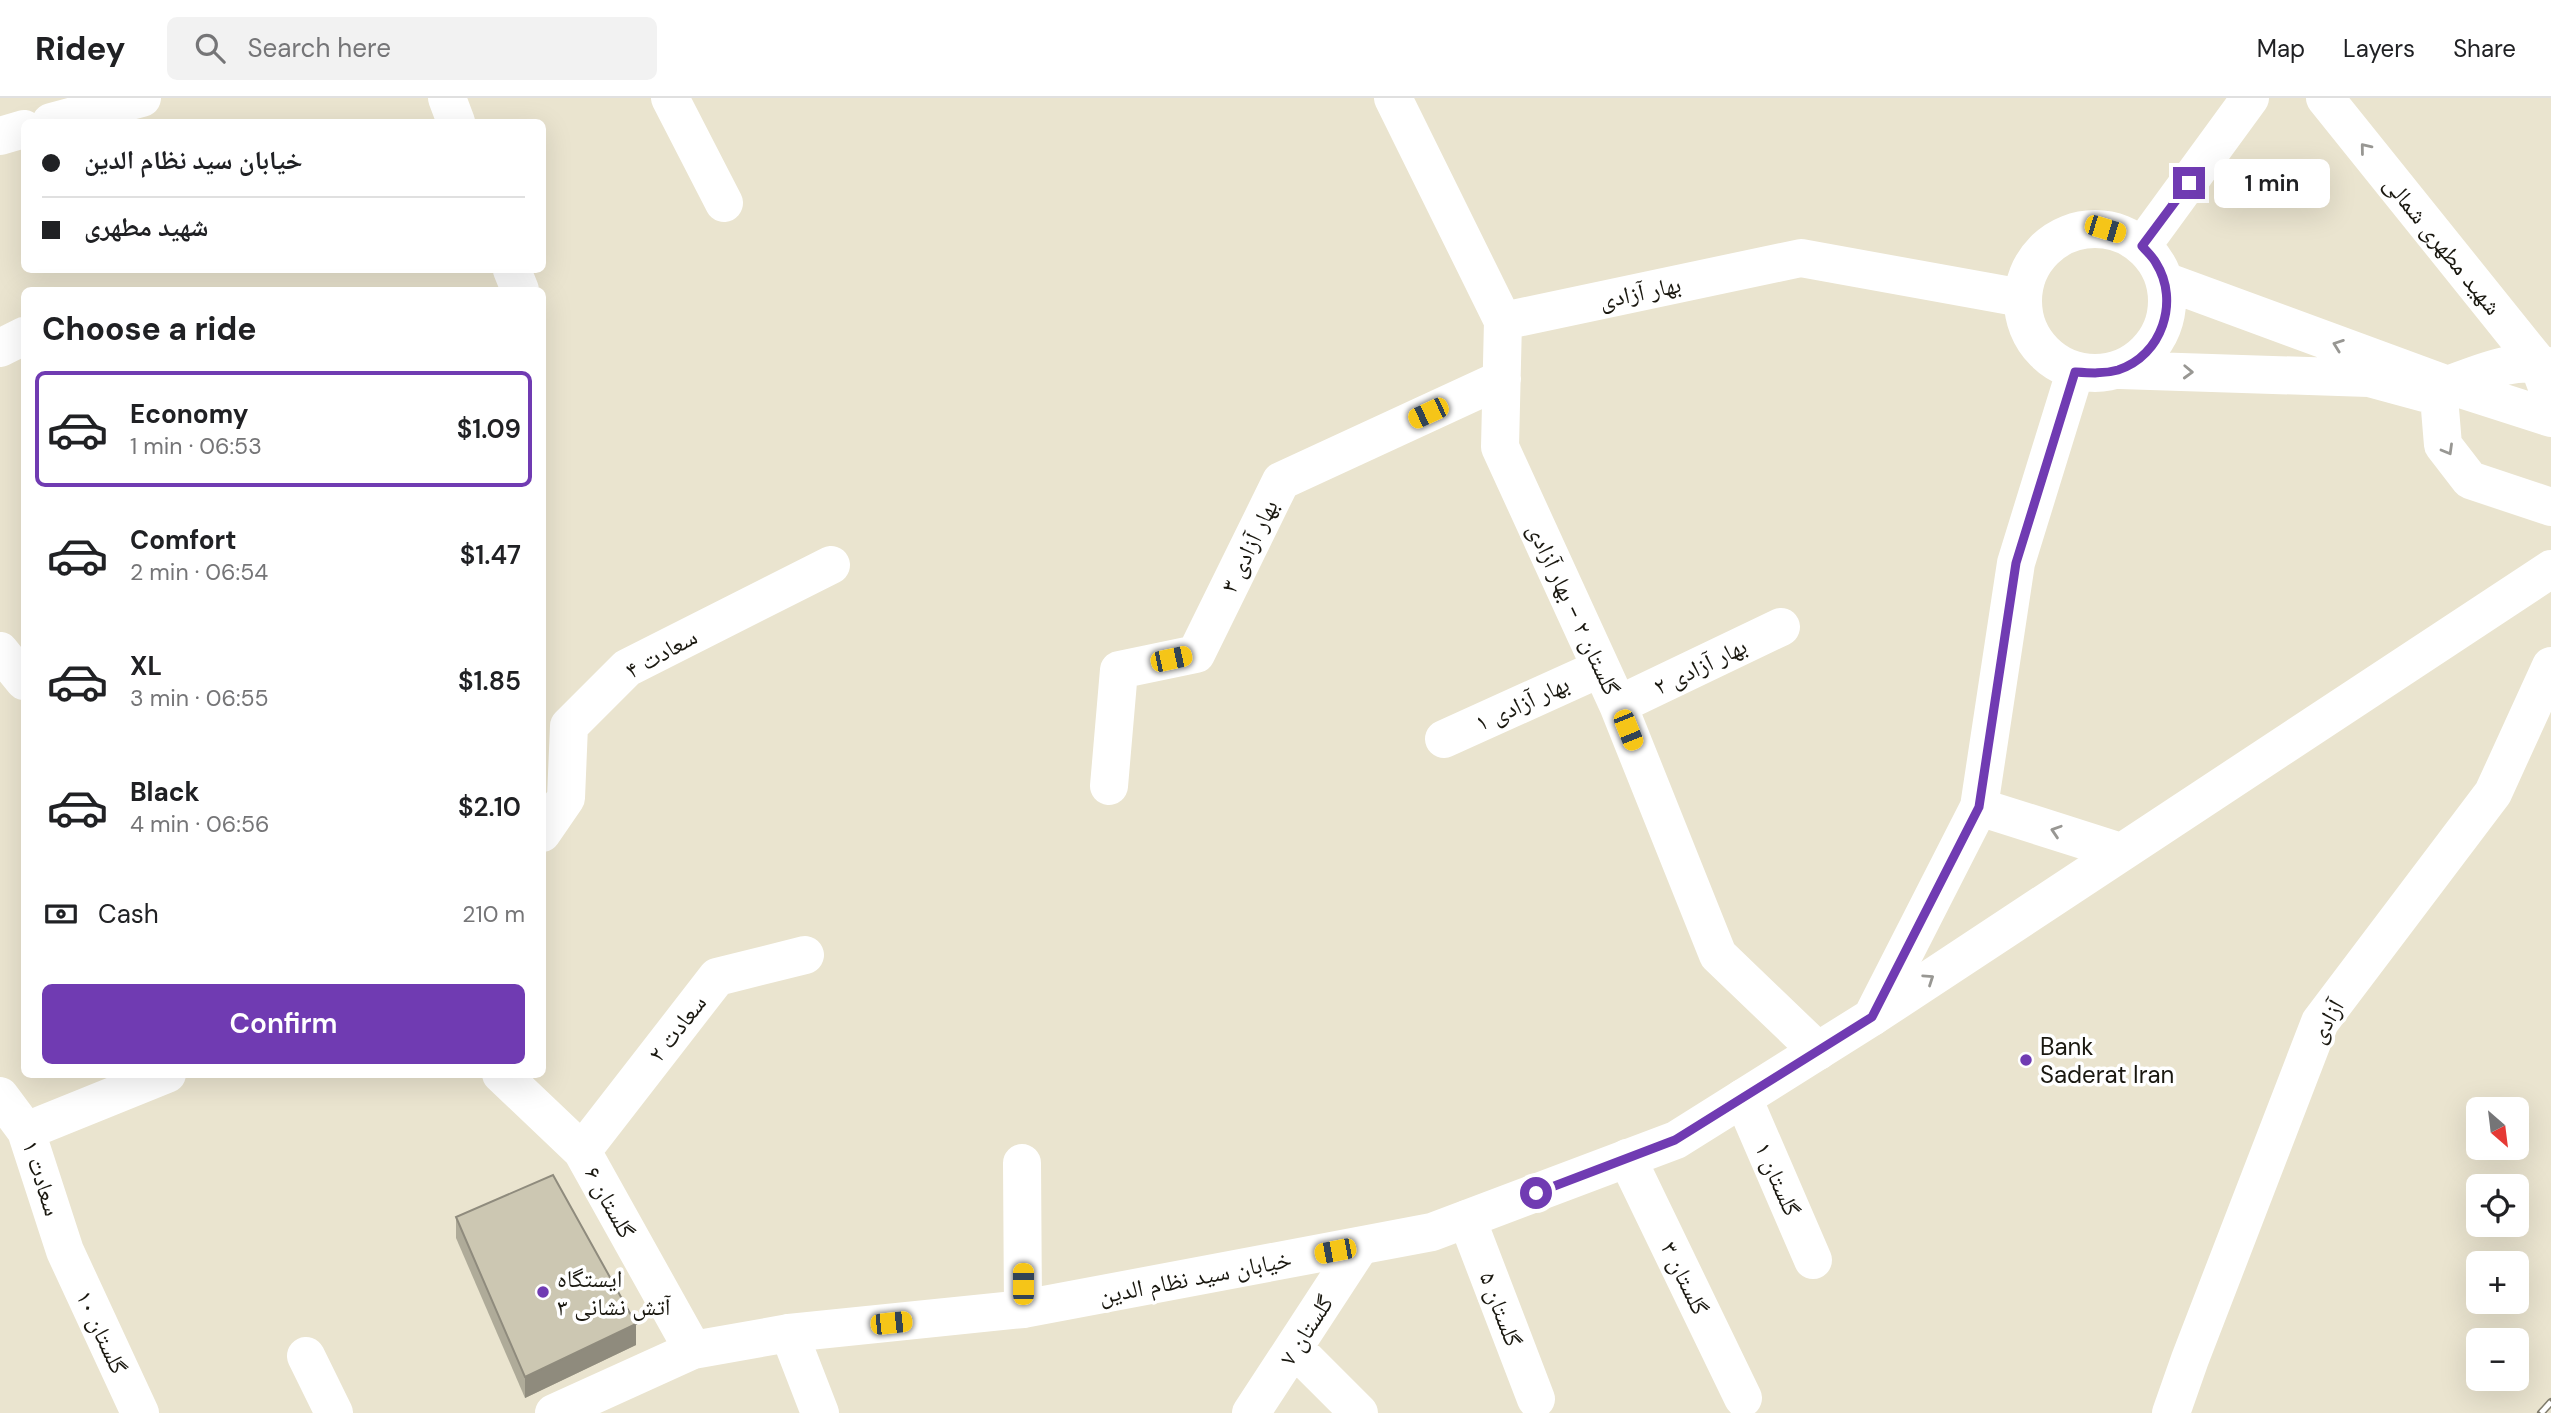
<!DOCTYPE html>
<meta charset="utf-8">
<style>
:root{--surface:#fff;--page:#f2f2f2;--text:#202124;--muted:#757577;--line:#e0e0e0;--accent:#703bb2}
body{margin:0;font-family:"DM Sans","Noto Naskh Arabic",sans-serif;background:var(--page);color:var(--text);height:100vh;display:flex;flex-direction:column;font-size:26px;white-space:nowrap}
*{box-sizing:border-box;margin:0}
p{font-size:23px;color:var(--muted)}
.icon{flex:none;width:38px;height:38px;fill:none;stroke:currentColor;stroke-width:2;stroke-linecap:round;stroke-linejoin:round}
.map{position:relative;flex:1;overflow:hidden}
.drawer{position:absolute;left:21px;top:189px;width:525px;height:791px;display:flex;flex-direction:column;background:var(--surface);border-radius:10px;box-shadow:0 7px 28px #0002}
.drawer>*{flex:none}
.guide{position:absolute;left:21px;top:21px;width:525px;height:154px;border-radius:10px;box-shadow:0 7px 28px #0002;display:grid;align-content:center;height:154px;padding:0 21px;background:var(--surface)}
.needle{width:46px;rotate:152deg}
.tools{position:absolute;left:2466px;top:999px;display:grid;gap:14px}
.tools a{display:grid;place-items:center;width:63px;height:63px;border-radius:10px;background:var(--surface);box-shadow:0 7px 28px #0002;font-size:35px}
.end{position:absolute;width:32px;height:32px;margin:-16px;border:9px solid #703bb2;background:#fff;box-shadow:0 0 0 4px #fff}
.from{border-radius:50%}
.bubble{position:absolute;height:49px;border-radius:10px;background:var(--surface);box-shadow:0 7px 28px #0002;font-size:23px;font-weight:600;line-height:49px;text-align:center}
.car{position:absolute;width:21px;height:42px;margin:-21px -10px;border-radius:9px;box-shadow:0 0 5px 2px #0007;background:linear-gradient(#f5c518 24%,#345 0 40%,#f5c518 0 76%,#345 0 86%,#f5c518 0)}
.guide b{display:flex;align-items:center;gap:24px;height:66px;font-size:26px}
.guide b+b{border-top:2px solid var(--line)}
.guide i{width:18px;height:18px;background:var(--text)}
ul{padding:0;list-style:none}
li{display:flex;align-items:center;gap:21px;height:116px;margin:0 14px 10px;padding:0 7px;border:4px solid transparent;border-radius:10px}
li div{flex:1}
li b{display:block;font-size:26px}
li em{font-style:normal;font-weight:600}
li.active{border-color:var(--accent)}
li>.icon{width:63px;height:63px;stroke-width:1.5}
h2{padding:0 21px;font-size:32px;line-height:84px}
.pay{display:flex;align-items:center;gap:18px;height:77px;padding:0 21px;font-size:26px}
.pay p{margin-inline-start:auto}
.primary-button{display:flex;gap:14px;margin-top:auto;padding:14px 21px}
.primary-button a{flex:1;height:80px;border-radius:10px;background:var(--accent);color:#fff;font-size:28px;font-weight:600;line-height:80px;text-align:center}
header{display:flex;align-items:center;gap:42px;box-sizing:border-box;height:98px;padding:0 35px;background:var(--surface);border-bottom:2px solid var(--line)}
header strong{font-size:33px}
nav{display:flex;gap:38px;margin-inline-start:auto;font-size:24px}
.search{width:490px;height:63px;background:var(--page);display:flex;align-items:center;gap:18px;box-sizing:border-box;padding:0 24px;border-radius:10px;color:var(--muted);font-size:26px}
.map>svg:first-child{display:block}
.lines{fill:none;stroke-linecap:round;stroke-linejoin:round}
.minor{stroke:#fff;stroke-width:38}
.major{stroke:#fff;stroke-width:38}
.rail-casing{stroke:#7f7b6c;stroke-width:8}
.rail{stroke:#fff;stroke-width:5;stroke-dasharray:16;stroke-linecap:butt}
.wall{fill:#afab99}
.shaded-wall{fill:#8f8b7d}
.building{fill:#ccc7b2;stroke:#8f8b7d;stroke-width:2}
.oneway{stroke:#989793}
.route{stroke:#703bb2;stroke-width:9}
.poi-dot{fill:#703bb2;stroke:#fff;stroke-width:2.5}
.labels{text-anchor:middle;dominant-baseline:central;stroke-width:7;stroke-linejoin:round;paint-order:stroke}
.street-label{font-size:24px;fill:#1a1810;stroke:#fff}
.poi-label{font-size:24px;fill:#1a1810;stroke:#fff;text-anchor:start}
</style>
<header>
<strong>Ridey</strong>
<div class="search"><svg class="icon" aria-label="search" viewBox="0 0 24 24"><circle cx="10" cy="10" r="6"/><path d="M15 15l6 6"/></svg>Search here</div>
<nav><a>Map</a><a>Layers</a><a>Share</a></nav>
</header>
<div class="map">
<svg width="2551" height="1315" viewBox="0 0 2551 1315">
<rect width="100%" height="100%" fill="#eae4cf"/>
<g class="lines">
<path class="minor" d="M447,0L456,24
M670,0L724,105
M1393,0L1503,223L1801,160L2022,200
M51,24L142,0
M0,38L24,31
M512,172L520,192
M1503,223L1500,349L1618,607L1718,857L1818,953
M0,250L24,238
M0,553L24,583
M1618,607L1781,529
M1444,641L1601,570
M1109,688L1119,572L1196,556L1281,383L1502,281
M1979,709L2121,754
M542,735L566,700L569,628L627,570L831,467
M1872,919L2551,471
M501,976L582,1053L693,1252
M0,998L26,1033
M1743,1000L1813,1162
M582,1053L717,879L805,857
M1627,1060L1743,1300
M1022,1065L1023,1211
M1467,1121L1536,1301
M789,1235L820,1315
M1294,1250L1359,1315
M306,1258L334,1315
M140,1315L65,1153L26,1033L167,976
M1251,1315L1360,1148"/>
<path class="major" d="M2325,0L2538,265L2551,300
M2023 203a72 72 0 1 1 144 0a72 72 0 1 1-144 0Z
M2142,148L2250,0
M2165,183L2448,287L2551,320
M2120,272L2369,280L2439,299L2443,347L2470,382L2551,409
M2448,287C2481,275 2516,258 2551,269
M554,1315L693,1252L789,1235L1023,1211L1432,1134L1676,1042L1872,919L1979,709L2016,465L2075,274
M2171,1315L2190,1261L2320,924L2493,695L2551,568"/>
<defs>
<path id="rail" d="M2541,1315L2551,1304"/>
</defs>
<use href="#rail" class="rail-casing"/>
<use href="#rail" class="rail"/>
</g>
<path class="wall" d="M456,1119L636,1247L525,1300L456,1140Z"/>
<path class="shaded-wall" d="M636,1226V1247L525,1300V1279Z"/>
<path class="building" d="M553,1077L636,1226L525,1279L456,1119Z"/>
<defs><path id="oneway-chevron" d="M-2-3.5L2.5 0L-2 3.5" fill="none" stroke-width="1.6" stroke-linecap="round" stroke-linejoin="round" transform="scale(1.75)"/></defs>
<g class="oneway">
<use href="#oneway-chevron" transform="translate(2365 50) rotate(-129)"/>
<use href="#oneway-chevron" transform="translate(2338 247) rotate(-160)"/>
<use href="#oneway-chevron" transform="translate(2188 274) rotate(2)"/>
<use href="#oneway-chevron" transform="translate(2448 352) rotate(60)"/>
<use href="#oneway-chevron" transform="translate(2056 733) rotate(-162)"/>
<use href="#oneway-chevron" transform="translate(1929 881) rotate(-34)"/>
</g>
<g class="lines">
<path class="route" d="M1536,1095L1675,1042L1872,919L1979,709L2016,465L2075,274C2090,275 2104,276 2118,272C2162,258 2180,203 2156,165C2153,159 2147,154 2142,148L2189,85"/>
</g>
<g class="poi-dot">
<circle cx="2026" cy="962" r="7"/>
<circle cx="543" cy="1194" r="7"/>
</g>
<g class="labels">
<g class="street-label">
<text transform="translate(2443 147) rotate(51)">شهید مطهری شمالی</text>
<text transform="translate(1640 194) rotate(-12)">بهار آزادی</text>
<text transform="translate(1249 448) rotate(-64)">بهار آزادی ۳</text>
<text transform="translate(1574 511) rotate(65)">گلستان ۲ - بهار آزادی</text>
<text transform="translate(661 555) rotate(-29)">سعادت ۴</text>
<text transform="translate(1700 568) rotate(-26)">بهار آزادی ۲</text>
<text transform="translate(1522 605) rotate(-25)">بهار آزادی ۱</text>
<text transform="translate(2326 923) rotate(-60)">آزادی</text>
<text transform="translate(677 930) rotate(-52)">سعادت ۲</text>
<text transform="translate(42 1080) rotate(72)">سعادت ۱</text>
<text transform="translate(1778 1081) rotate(66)">گلستان ۱</text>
<text transform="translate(610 1104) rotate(61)">گلستان ۶</text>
<text transform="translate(1195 1179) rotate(-11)">خیابان سید نظام الدین</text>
<text transform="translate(1685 1180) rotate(64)">گلستان ۳</text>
<text transform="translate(1501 1211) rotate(69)">گلستان ۵</text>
<text transform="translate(1306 1232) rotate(-57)">گلستان ۷</text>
<text transform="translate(102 1234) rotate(65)">گلستان ۱۰</text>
</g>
<g class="poi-label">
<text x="2040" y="948">Bank<tspan x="2040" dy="28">Saderat Iran</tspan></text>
<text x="557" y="1180">ایستگاه<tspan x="557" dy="28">آتش نشانی ۳</tspan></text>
</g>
</g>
</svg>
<div class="tools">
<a><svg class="needle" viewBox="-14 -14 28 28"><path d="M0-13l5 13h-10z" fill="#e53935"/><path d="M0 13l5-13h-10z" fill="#757577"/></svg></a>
<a><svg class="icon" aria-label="locate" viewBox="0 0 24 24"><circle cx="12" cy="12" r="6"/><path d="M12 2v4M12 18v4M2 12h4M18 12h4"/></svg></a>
<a>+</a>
<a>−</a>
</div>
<i class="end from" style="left:1536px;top:1095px"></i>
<i class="end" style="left:2189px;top:85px"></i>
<div class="bubble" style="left:2214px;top:61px;width:116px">1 min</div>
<i class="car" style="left:2105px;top:131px;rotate:107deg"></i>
<i class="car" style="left:1428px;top:315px;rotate:245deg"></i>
<i class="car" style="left:1171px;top:561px;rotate:78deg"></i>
<i class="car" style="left:1628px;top:632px;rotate:158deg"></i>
<i class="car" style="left:1335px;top:1153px;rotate:259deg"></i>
<i class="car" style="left:1023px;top:1186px;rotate:0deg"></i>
<i class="car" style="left:891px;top:1225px;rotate:84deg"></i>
<div class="guide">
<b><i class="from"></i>خیابان سید نظام الدین</b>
<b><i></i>شهید مطهری</b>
</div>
<section class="drawer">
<h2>Choose a ride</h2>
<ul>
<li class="active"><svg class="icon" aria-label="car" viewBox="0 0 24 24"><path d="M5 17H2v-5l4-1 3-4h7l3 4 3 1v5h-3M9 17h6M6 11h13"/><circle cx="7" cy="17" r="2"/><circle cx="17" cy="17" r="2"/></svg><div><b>Economy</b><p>1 min · 06:53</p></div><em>$1.09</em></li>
<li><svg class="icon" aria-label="car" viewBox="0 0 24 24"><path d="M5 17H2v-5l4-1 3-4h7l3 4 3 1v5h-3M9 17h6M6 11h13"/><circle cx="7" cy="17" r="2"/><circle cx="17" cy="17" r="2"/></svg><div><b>Comfort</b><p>2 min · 06:54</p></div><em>$1.47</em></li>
<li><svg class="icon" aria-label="car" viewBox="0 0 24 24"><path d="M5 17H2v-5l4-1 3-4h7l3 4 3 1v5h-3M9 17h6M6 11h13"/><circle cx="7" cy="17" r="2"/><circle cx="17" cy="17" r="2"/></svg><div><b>XL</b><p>3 min · 06:55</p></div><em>$1.85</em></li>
<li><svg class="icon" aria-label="car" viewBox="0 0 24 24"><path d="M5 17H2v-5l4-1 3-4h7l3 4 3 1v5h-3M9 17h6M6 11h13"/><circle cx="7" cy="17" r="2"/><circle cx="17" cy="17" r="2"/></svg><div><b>Black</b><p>4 min · 06:56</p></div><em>$2.10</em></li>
</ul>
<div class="pay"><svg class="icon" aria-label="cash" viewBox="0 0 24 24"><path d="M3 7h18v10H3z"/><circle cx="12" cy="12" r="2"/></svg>Cash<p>210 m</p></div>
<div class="primary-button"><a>Confirm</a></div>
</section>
</div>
